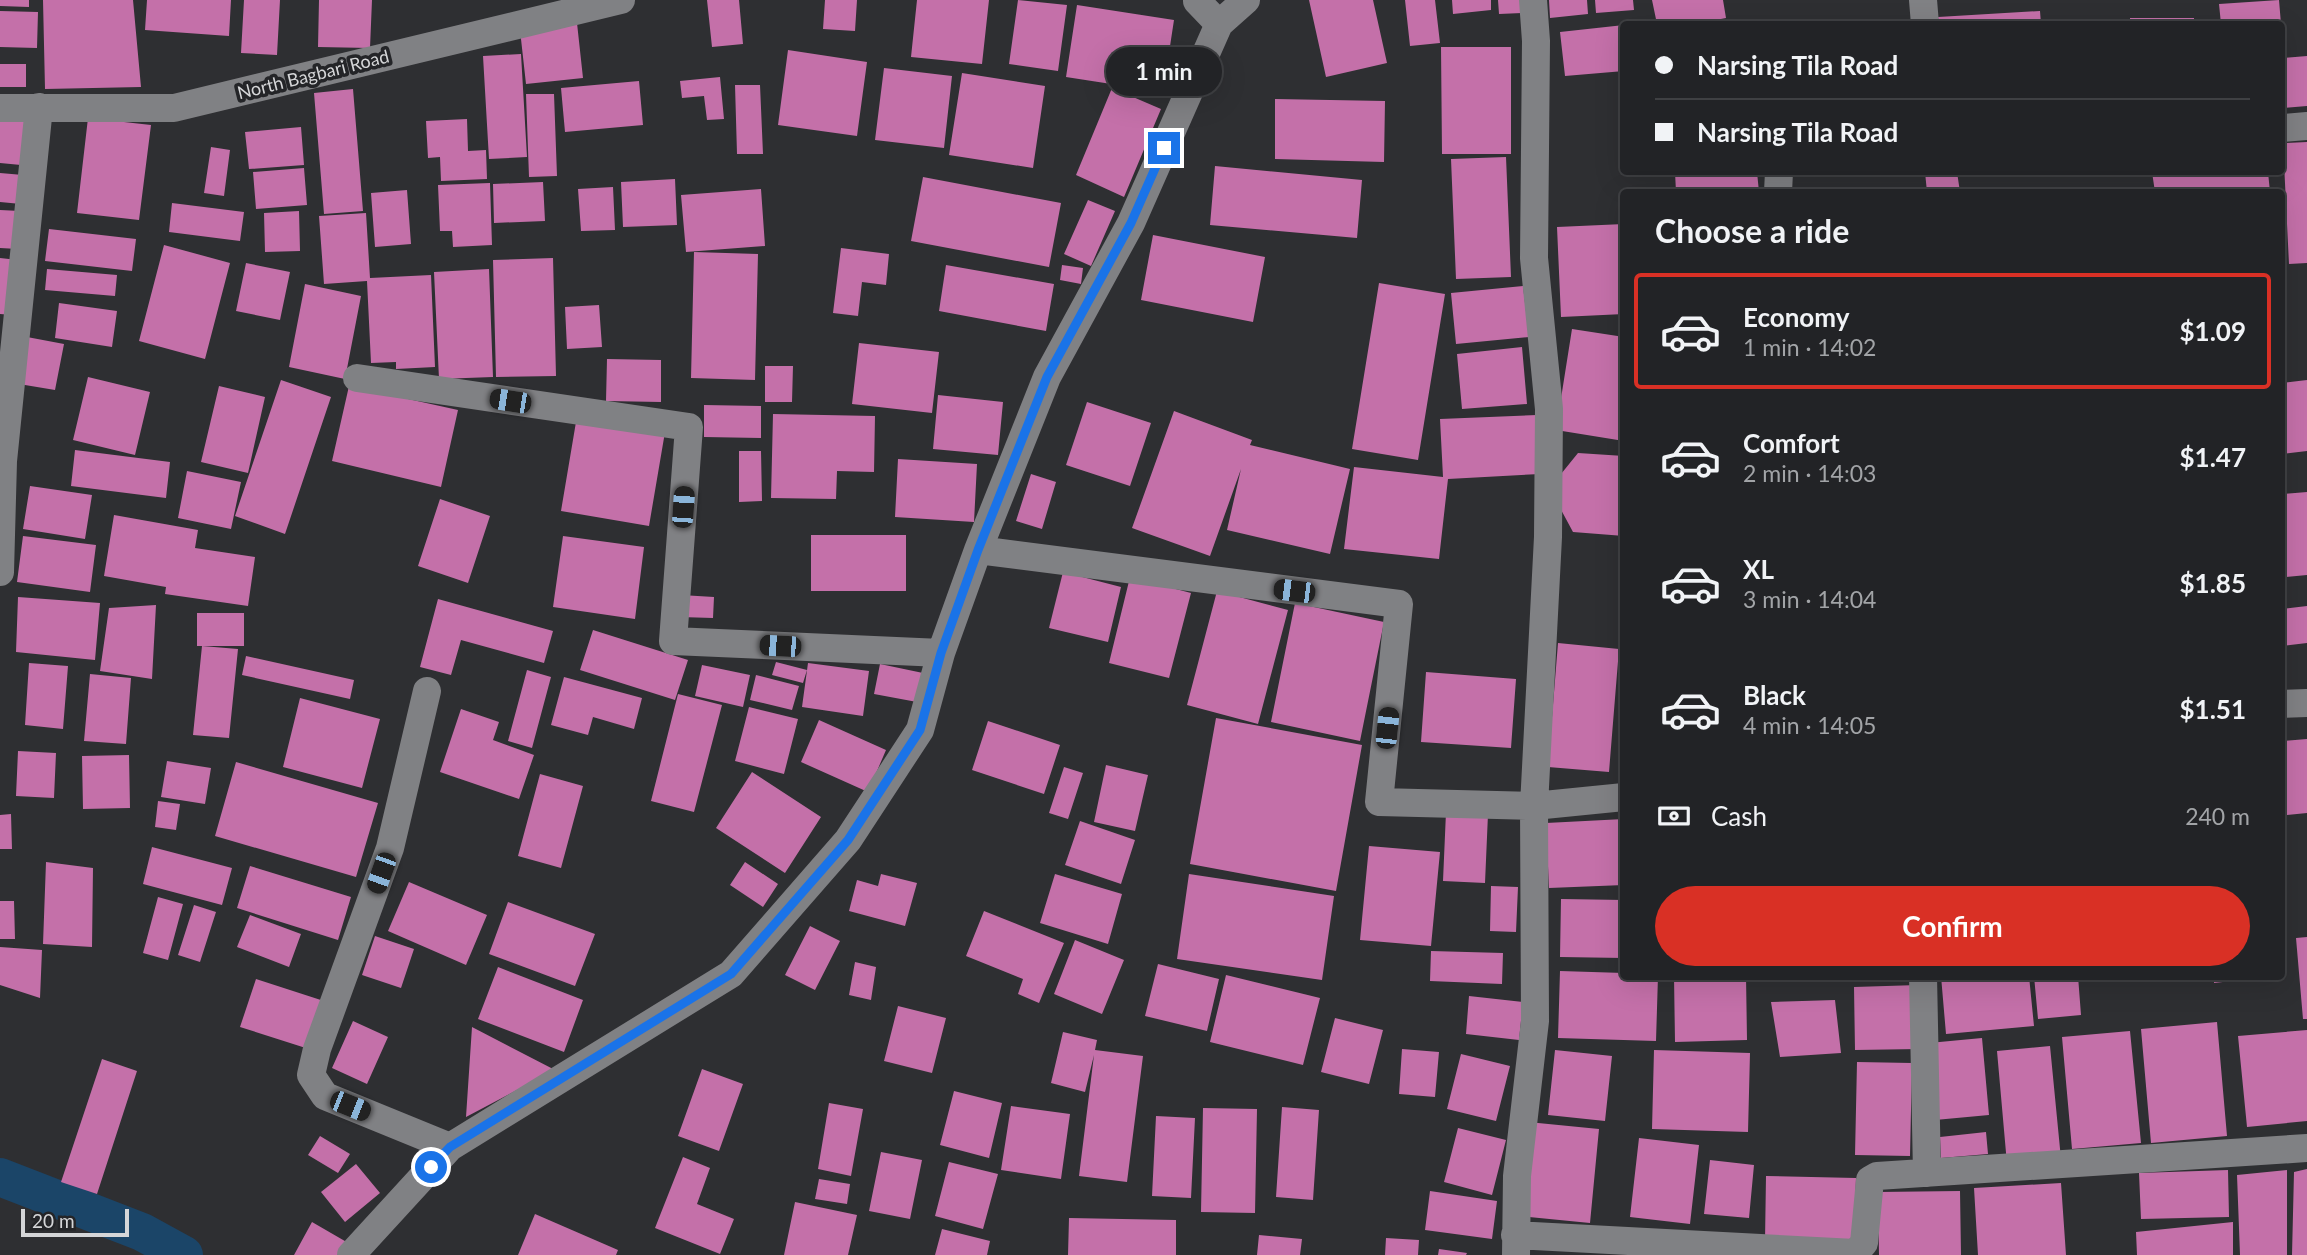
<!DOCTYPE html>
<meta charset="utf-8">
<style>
:root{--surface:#222326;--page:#2a2b2e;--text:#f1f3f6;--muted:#a2a4a7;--line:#3f4043;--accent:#d93025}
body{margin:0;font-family:Lato,sans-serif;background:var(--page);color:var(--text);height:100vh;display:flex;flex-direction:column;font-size:26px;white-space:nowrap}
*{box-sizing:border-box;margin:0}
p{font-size:23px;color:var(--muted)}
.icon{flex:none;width:38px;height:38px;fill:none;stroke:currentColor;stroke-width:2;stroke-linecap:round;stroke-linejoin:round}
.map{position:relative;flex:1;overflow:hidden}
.sheet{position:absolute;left:1620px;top:189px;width:665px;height:791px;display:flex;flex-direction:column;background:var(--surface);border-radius:7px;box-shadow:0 7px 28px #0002,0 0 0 2px var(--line)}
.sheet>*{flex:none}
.guide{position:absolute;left:1620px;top:21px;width:665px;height:154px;border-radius:7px;box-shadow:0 7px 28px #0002,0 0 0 2px var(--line);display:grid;align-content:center;height:154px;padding:0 35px;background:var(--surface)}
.scale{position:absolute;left:21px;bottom:18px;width:108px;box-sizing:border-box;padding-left:7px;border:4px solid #d5d6d8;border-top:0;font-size:19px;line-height:24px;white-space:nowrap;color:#d5d6d8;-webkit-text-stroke:5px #242528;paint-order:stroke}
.end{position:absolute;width:32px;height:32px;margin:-16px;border:9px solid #1a73e8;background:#fff;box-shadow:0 0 0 4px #fff}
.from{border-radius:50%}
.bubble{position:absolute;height:49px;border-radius:24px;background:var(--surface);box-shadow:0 7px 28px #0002,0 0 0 2px var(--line);font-size:23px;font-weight:700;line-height:49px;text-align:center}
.car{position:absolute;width:21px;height:42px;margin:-21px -10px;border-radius:9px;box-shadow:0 0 5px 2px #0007;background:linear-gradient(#222 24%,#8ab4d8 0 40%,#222 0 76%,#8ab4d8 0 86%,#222 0)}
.guide b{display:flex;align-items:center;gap:24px;height:66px;font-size:26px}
.guide b+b{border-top:2px solid var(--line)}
.guide i{width:18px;height:18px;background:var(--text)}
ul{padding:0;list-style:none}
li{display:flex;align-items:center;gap:21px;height:116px;margin:0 14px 10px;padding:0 21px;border:4px solid transparent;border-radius:7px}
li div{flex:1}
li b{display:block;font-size:26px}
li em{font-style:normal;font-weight:700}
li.active{border-color:var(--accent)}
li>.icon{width:63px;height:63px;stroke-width:1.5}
h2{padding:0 35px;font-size:32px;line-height:84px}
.pay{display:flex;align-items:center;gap:18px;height:77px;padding:0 35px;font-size:26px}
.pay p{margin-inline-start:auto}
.cta{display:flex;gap:14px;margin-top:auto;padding:14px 35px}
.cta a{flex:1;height:80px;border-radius:42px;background:var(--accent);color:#fff;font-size:28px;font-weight:700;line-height:80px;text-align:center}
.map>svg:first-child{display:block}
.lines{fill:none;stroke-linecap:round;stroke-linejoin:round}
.canal{stroke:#1b4568;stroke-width:38}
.building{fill:#c470a9}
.street{stroke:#808184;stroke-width:28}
.route{stroke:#1a73e8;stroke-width:9}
.labels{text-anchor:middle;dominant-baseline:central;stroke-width:7;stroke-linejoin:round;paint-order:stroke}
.street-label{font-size:18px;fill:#d5d6d8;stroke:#242528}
</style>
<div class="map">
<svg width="2307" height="1255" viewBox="0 0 2307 1255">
<rect width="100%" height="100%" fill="#2e2f32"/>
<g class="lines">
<path class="canal" d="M0,1177L142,1232L184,1255"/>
</g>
<path class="building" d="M0,0H29V7L0,6Z
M43,0H133L141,87L45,89Z
M147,0H231L229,36L145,30Z
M244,0H280L277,55L241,53Z
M319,0H372L370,48L318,47Z
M707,0H739L743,44L712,47Z
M825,0H857L855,31L823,29Z
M917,0H989L982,64L911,57Z
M1018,0L1067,5L1058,71L1009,64Z
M1309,0H1373L1387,63L1326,77Z
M1405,0H1435L1440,43L1410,46Z
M1452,0H1491V10L1453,14Z
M1498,0H1521L1522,13L1499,14Z
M1549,0H1587L1588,14L1550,18Z
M1595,0H1633L1634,10L1596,13Z
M1652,0H1723L1726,18L1695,24H1657Z
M2279,0L2281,24H2221L2219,4Z
M1077,5L1174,20L1163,92L1066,77Z
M0,11L38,12L37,48L0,47Z
M2040,11L2041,24H1939L1938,17Z
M2130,18H2194V24H2130Z
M577,23L583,78L526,84L520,30Z
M1624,25V71L1565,76L1560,32Z
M1441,47H1511V154H1442Z
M788,50L867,62L857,136L778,125Z
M521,54L527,157L489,159L483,56Z
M2307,56V106L2282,108V58Z
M0,64H26V87H0Z
M884,68L952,76L944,148L875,140Z
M962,73L1045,86L1033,168L949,155Z
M720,77L724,119L707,120L704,96L682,98L680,81Z
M639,81L643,125L565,132L561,88Z
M735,85H760L763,154H737Z
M1112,88L1161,109L1124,197L1076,175Z
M353,89L363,211L324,214L314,93Z
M526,94H554L557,176L529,177Z
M1275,99L1385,101L1384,162L1275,159Z
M88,118L151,125L139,220L77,213Z
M467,119L468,151L486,150L487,179L441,181L440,157L428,158L426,121Z
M0,120L25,122L21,165L0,163Z
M301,127L304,165L249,169L245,132Z
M2307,142V263L2289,264L2283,143Z
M211,147L230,150L224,196L204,193Z
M1506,157L1511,277L1456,279L1451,159Z
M1215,166L1362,180L1357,238L1210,225Z
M304,168L307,205L256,209L253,172Z
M1675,172H1757L1759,192H1676Z
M1925,172H1957L1960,192H1927Z
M2152,172H2268L2270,192H2155Z
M0,173L23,175L21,204L0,202Z
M923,177L1061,203L1049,267L911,241Z
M675,179L677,225L623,227L621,182Z
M543,182L545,221L494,223L493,184Z
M490,183L492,245L453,247L452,231H440L438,185Z
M613,187L615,230L581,231L578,189Z
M1842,188L1843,192H1800V190Z
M761,189L765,246L686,252L681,195Z
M407,190L411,244L375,247L371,193Z
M1088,200L1115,211L1091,266L1064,254Z
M172,203L244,212L240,241L169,232Z
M0,210L20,211L18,249L0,248Z
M299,211L300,251L265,252L264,213Z
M366,213L370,278L431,275L435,367L396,369V362L371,363L367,281L324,284L319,216Z
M1624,224V314L1561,317L1557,227Z
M49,229L136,239L132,271L45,261Z
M1153,235L1265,257L1253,322L1141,300Z
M164,245L230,263L205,359L139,341Z
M841,248L889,254L886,285L862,282L858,316L833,313Z
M694,252L758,254L755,380L691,378Z
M0,258L18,260L13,315L0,314Z
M553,258L556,376L496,377L493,260Z
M246,263L290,272L280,320L236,311Z
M946,265L1054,284L1046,331L939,311Z
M1062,265L1083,268L1081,284L1060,280Z
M47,269L117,275L115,296L45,290Z
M489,269L493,377L439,379L434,272Z
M1379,283L1445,294L1418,460L1352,449Z
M305,284L361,296L345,379L289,367Z
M1523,286L1529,337L1456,344L1451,293Z
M59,303L117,311L112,347L55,338Z
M599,305L602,347L567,349L565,307Z
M1572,329L1624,337V441L1556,430Z
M27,337L64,344L55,390L19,384Z
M859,343L939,352L932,413L852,404Z
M1522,347L1527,404L1462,409L1457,354Z
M607,359L661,360V402L606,401Z
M765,366H793L792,402H765Z
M88,377L150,392L135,455L73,440Z
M281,380L331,397L285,534L235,516Z
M2307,380V451L2282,454V383Z
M219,386L265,397L248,473L201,462Z
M349,386L458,410L441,487L332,461Z
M938,395L1003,402L998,455L933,449Z
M1087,402L1151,423L1130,486L1066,465Z
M704,405L761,406V438L704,437Z
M1174,411L1252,440L1250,445L1350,469L1330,554L1227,530L1241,469L1210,556L1132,528Z
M773,414L875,416L874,472L837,471L836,499L771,498Z
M1537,415L1540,474L1448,479L1439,559L1344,549L1354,467L1443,477L1440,419Z
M577,416L665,432L649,526L561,511Z
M75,450L170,462L166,498L71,486Z
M739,451H761L762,501L739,502Z
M1578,453L1624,456V536L1573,532L1559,506L1561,474Z
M898,459L977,464L974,522L895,517Z
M187,471L241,482L231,529L178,518Z
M1031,474L1056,482L1042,529L1016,521Z
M30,486L92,495L85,539L23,529Z
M2307,492V575L2285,577L2282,545V494Z
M440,499L490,516L468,583L418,566Z
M114,515L198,530L195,548L255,557L248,606L165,594L166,587L104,576Z
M811,535H906V591H811Z
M23,536L96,545L90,592L17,582Z
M563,536L644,547L635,619L553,607Z
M1063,572L1121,587L1108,642L1049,628Z
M1130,577L1191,593L1169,678L1109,663Z
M1217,591L1288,610L1258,724L1187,705Z
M681,595L714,597L713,618L680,617Z
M18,597L100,603L95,660L16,652Z
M438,599L553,631L544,663L461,640L451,675L420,667Z
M1295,603L1384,622L1360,741L1271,722Z
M156,605L152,679L100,671L109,608Z
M2307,606V643L2282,646V609Z
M197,613H244V646H197Z
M593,630L688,660L675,700L580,670Z
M1558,643L1619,649L1609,772L1548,767Z
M202,646L238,649L229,738L193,735Z
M246,656L354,680L350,699L242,675Z
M776,662L807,670L803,683L772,675Z
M29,663L68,666L63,729L25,725Z
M808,663L869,671L863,716L802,707Z
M880,664L923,673L917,702L874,694Z
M702,665L750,675L743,707L695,696Z
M527,670L551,677L532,748L508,741Z
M1426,672L1516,679L1511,748L1421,742Z
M90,674L131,678L126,744L84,741Z
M756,675L799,686L792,710L750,700Z
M564,677L642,698L634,729L593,717L588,735L551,725Z
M678,694L722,705L694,812L651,801Z
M300,698L380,719L362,788L283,767Z
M749,707L798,719L784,774L735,761Z
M461,709L499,722L493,740L534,755L519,799L440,772Z
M1216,718L1362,745L1336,891L1190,864Z
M819,720L886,750L868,792L801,762Z
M988,721L1060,745L1044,794L972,770Z
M2307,739V813L2287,815L2282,741Z
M18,751L56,753L54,798L16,796Z
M129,755L130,808L83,809L82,756Z
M167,761L211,768L205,804L161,797Z
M236,762L378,803L356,877L215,836Z
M1106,765L1148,775L1135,831L1094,822Z
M1064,767L1083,773L1068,819L1049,813Z
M752,772L821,817L785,873L716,828Z
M540,774L583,786L561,868L518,856Z
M158,801L180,804L176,830L155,827Z
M1446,812L1488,814L1485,883L1443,881Z
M11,814L12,849H0V815Z
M1624,819V885L1549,888L1546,823Z
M1080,821L1135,840L1121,884L1065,865Z
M1369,846L1440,852L1431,946L1360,940Z
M152,847L232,868L222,905L143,884Z
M46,862L93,868L92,947L43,944Z
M745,862L778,884L763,907L730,885Z
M250,866L351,897L338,940L237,908Z
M881,874L917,883L905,926L849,911L857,880L878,886Z
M1055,874L1122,894L1108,944L1040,923Z
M1189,874L1334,896L1322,980L1177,959Z
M409,882L487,915L466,965L388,931Z
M1491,886L1518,887L1516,932L1490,931Z
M158,897L183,904L168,960L143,953Z
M1561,899L1624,900V958L1560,957Z
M0,901H14L15,939H0Z
M508,902L595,934L575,986L489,954Z
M194,905L216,912L200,962L178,955Z
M984,911L1064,943L1039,1003L1018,994L1023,979L966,956Z
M250,915L301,934L289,967L237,947Z
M810,926L840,941L815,990L785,975Z
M375,936L414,949L401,988L362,975Z
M2307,937V1019H2303L2296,938Z
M1075,940L1124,960L1102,1014L1054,994Z
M0,947L42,950L40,998L0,985Z
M1431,951L1503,953L1502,984L1430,981Z
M855,962L876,967L871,1000L849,995Z
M1158,964L1219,979L1207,1031L1145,1016Z
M498,967L583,1000L564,1052L478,1019Z
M1560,971L1624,973V976H1658L1656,1041L1558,1038Z
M1226,975L1320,998L1303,1065L1210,1042Z
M1674,976H1746L1747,1040L1675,1042Z
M1941,976H2029L2034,1026L1946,1034Z
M2034,976H2078L2081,1015L2038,1019Z
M2214,976H2258V978L2214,983Z
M256,979L327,1002L312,1050L240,1027Z
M1918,985L1919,1049L1855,1050L1854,987Z
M1469,996L1523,1002L1519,1040L1466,1034Z
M1835,1000L1841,1053L1780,1057L1771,1002Z
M898,1006L946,1018L932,1073L884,1061Z
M1335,1018L1383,1030L1369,1084L1321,1072Z
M353,1021L388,1037L367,1084L332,1068Z
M2217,1022L2227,1136L2151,1143L2141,1029Z
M472,1027L555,1070L466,1117Z
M2307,1030V1121L2247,1127L2238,1036Z
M2130,1031L2141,1143L2072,1149L2062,1037Z
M1063,1032L1097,1040L1095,1050L1143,1056L1127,1182L1079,1176L1094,1055L1085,1092L1051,1083Z
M1982,1038L1989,1115L1935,1120L1929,1043Z
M2050,1046L2061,1159L2007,1164L1997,1051Z
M1402,1049L1439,1052L1435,1097L1399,1094Z
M1555,1050L1612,1056L1605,1121L1548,1115Z
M1654,1050L1750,1053L1748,1132L1652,1129Z
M1461,1054L1510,1066L1496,1121L1447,1109Z
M102,1059L137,1071L97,1194L61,1182Z
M1857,1062L1912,1063L1910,1156L1855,1155Z
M702,1069L743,1084L719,1151L678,1136Z
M954,1091L1002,1103L989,1158L940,1145Z
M829,1103L863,1109L851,1176L818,1169Z
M1011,1106L1070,1114L1061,1179L1001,1170Z
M1282,1107L1319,1110L1313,1200L1276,1197Z
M1203,1108L1257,1109L1255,1213L1201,1212Z
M1156,1116L1195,1118L1191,1198L1152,1196Z
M1528,1122L1599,1129L1590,1223L1519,1216Z
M1458,1128L1506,1140L1492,1195L1444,1182Z
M1986,1132L1988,1154L1941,1158L1940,1137Z
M320,1136L350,1154L338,1173L308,1155Z
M1639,1138L1699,1145L1690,1224L1630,1217Z
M881,1152L922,1160L910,1219L869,1211Z
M683,1157L710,1168L697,1204L734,1219L720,1254L655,1228Z
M1710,1160L1754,1165L1749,1218L1704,1214Z
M949,1162L998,1174L983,1229L935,1216Z
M356,1164L380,1193L345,1222L321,1192Z
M2307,1169V1255H2292L2294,1172Z
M2228,1170L2229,1217L2141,1219L2139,1173Z
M2287,1170V1255H2240L2237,1175Z
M1766,1176L1856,1178L1854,1243L1765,1241Z
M819,1179L850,1184L847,1204L815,1199Z
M2061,1183L2066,1255H1978L1974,1188Z
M1430,1191L1497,1201L1492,1239L1425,1230Z
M1960,1191L1961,1255H1879L1878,1192Z
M795,1202L857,1215L848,1255H784Z
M535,1214L618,1250L616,1255H518Z
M1069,1218L1176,1220V1255H1068Z
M312,1222L350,1244L342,1255H294Z
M2233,1222V1255H2137L2136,1232Z
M942,1229L990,1241L987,1255H935Z
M1259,1235L1302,1239L1300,1255H1257Z
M1386,1238L1419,1240L1418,1255H1385Z
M1439,1249L1467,1253L1466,1255H1438Z"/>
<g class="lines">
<path class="street" d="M1923,0L1925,24
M1197,1L1219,24
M0,108H174L621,0
M2282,128L2307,126
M1778,192L1779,172
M357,378L689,427L673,641L941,653
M978,550L1399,604L1379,802L1534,806L1624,797
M0,572L3,461L39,107
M427,691L390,848L317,1049L311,1075L325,1096L450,1147
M2282,704L2307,703
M1923,976L1927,1173
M1515,1235L1855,1253L1864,1243L1870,1180L1877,1176L2307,1148
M351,1255L450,1147L731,974L848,840L920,730L941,653L978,550L1047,377L1131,223L1219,24L1246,0
M1516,1255L1517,1176L1535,1021L1534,806L1548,537L1549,409L1534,258L1536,41L1533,0"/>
</g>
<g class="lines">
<path class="route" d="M431,1167L450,1147L731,974L848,840L920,730L941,653L978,550L1047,377L1131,223L1164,148"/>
</g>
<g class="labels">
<g class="street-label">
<text transform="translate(313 74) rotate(-14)">North Bagbari Road</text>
</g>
</g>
</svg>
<div class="scale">20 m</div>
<i class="end from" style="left:431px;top:1167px"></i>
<i class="end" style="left:1164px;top:148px"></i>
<div class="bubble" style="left:1106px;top:47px;width:116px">1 min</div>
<i class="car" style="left:510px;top:401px;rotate:279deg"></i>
<i class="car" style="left:683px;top:507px;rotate:4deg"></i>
<i class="car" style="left:1294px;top:591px;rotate:277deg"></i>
<i class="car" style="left:780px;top:646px;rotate:273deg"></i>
<i class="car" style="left:1387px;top:728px;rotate:6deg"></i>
<i class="car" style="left:381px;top:873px;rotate:200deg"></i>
<i class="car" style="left:350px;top:1106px;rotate:112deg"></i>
<div class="guide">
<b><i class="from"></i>Narsing Tila Road</b>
<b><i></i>Narsing Tila Road</b>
</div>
<section class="sheet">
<h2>Choose a ride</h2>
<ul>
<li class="active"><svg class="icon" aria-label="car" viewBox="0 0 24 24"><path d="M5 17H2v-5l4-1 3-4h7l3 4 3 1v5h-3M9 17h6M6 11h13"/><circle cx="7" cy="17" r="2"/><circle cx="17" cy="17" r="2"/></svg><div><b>Economy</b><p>1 min · 14:02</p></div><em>$1.09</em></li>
<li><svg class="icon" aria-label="car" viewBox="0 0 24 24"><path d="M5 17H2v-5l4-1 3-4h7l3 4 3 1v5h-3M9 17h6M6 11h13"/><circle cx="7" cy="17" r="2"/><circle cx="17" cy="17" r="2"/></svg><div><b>Comfort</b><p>2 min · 14:03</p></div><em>$1.47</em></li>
<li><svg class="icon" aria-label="car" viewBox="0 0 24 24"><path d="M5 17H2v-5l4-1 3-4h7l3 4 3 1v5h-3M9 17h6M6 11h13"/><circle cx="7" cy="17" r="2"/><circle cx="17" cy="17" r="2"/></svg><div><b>XL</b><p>3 min · 14:04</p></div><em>$1.85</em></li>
<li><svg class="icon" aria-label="car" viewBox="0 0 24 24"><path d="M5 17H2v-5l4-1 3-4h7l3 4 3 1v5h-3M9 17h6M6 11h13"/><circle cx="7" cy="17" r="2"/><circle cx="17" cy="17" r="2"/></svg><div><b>Black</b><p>4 min · 14:05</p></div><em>$1.51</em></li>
</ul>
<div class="pay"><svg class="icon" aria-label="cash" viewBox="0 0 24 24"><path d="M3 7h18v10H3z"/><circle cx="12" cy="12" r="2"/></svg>Cash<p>240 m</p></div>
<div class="cta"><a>Confirm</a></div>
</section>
</div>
